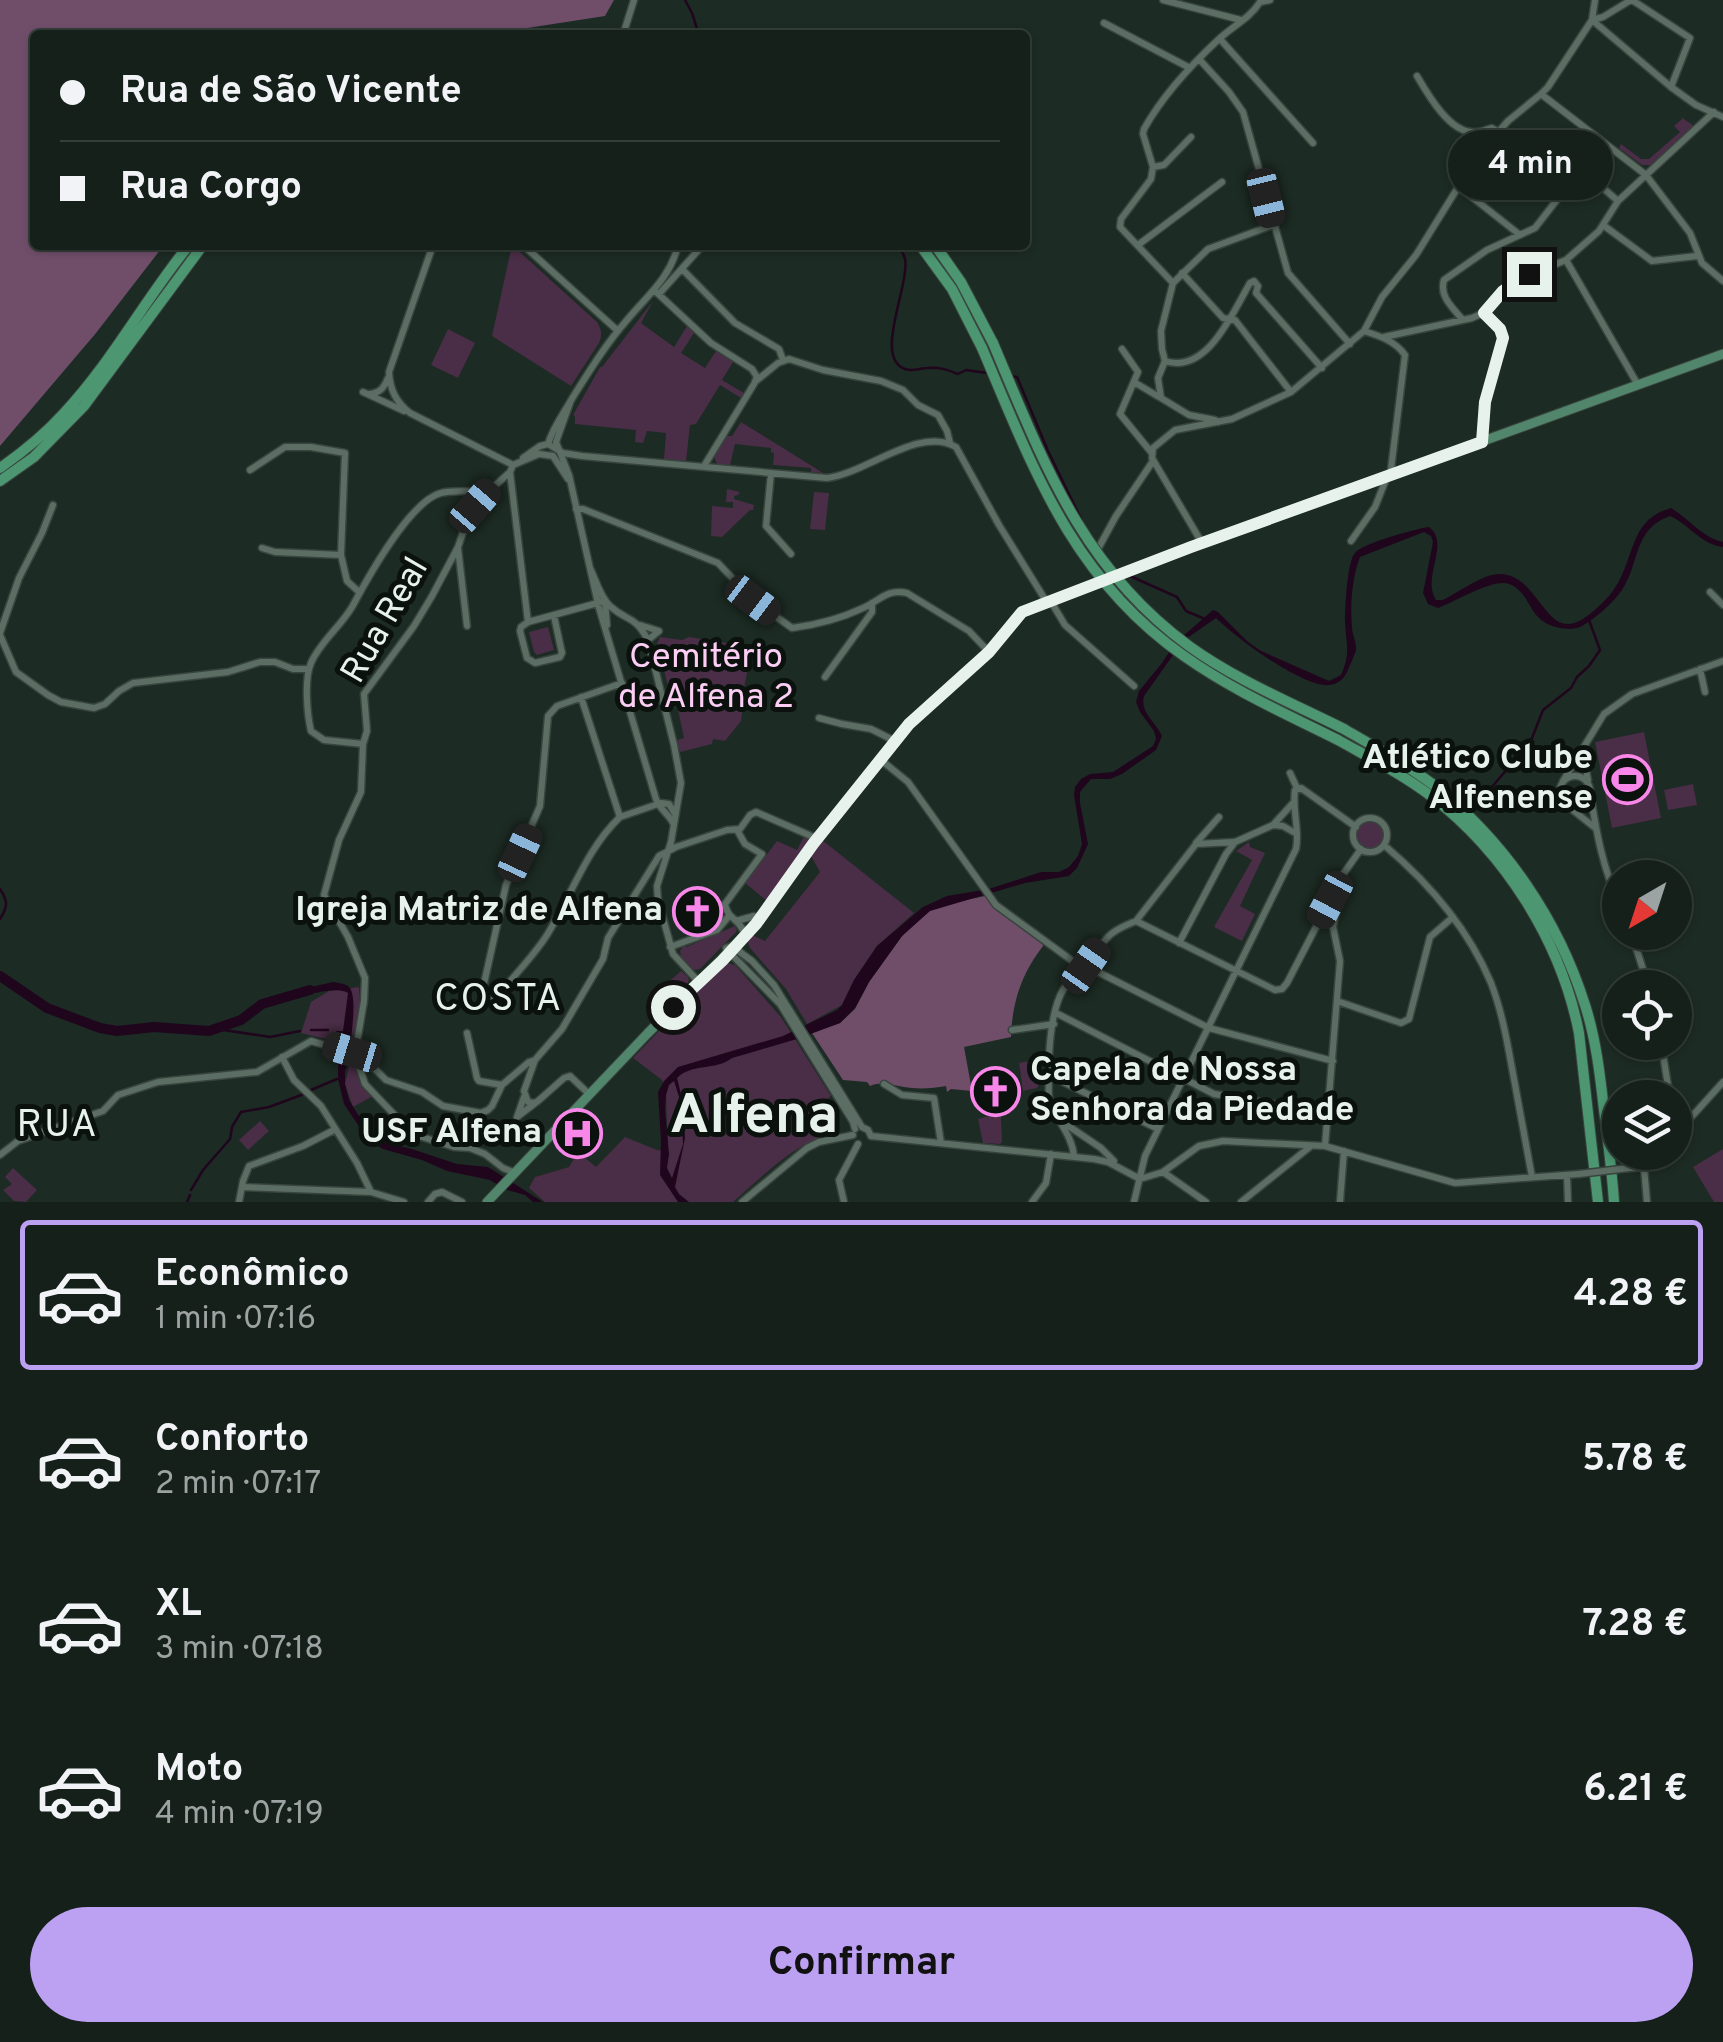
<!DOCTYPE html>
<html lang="pt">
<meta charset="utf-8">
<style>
:root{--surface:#15201a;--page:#1e2823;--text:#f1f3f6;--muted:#9da3a2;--line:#343e39;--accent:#bca0f2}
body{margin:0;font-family:Overpass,sans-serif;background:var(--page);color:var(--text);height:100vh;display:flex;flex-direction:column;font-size:38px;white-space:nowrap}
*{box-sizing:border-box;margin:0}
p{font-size:32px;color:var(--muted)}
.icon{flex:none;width:55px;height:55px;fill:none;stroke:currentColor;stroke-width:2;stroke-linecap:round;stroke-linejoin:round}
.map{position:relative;height:1202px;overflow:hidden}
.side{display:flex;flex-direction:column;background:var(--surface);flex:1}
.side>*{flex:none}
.banner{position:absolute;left:30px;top:30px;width:1000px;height:220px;border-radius:10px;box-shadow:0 2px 8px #0004,0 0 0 2px var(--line);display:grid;align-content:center;height:220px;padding:0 30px;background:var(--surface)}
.needle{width:65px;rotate:219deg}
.fabs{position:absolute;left:1602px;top:860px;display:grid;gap:20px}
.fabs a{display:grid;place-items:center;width:90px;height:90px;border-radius:50%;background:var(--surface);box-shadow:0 2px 8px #0004,0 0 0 2px var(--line);font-size:50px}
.end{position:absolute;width:45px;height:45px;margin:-22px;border:12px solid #e8f2ec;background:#111;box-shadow:0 0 0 5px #111}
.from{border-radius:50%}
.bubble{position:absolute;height:70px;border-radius:35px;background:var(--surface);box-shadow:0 2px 8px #0004,0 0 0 2px var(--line);font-size:32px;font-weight:700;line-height:70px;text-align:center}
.car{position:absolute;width:30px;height:60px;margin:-30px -15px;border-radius:12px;box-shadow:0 0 8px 2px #0007;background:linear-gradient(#222 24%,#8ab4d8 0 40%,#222 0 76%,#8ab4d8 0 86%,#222 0)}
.banner b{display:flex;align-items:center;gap:35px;height:95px;font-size:38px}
.banner b+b{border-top:2px solid var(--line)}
.banner i{width:25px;height:25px;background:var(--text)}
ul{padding:18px 0 0;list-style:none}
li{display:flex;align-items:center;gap:30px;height:150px;margin:0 20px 15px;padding:0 10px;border:5px solid transparent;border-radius:10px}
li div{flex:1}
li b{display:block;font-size:38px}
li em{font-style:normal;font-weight:700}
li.on{border-color:var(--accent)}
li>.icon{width:90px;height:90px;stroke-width:1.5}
.action{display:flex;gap:20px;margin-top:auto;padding:20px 30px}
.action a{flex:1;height:115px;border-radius:60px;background:var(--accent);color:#111;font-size:40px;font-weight:700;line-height:115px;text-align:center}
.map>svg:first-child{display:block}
.green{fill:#4a2d46}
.forest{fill:#704e6a}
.water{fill:#20061d;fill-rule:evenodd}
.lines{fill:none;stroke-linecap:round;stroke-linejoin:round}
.stream{stroke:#20061d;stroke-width:2.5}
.river{stroke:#20061d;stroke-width:10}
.minor-casing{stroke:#38453e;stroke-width:9}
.major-casing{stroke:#38453e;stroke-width:11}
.highway-casing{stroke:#38453e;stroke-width:12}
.minor{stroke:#5c6d63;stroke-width:6}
.major{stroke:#52866c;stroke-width:9}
.highway{stroke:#4c9672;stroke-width:10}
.minor-bridge-casing{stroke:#38453e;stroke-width:9;stroke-linecap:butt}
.highway-bridge-casing{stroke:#38453e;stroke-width:12;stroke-linecap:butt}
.minor-bridge{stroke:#5c6d63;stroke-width:6}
.highway-bridge{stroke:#4c9672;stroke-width:10}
.route{stroke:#e8f2ec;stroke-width:12}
.labels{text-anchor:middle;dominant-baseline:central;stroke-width:10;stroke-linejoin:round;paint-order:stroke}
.street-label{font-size:35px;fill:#e8f2ec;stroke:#0b120e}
.park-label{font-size:35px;fill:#fdcef4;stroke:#0b120e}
.poi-label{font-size:35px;font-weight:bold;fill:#e8f2ec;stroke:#0b120e;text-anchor:end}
.neighbourhood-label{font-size:38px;letter-spacing:2.5px;fill:#e8f2ec;stroke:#0b120e}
.town-label{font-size:55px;font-weight:bold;fill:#e8f2ec;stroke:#0b120e}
</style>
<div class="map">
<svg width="1723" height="1202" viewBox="0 0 1723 1202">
<rect width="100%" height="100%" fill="#1c2b23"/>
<path class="green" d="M1681,117L1694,126L1651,165H1642L1619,148L1621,144L1641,159H1649L1680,132L1674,126L1682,119Z
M512,245L597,322C601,329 603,334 599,343L571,386L492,336Z
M653,301L641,323L674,347L687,326L694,333L681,353L705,368L716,351L733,362L722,380L744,393L741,398L720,385L696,424L690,425L686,461L664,459L666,433L647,431L643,443L635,442L636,430L575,424V416L573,415L600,367H602Z
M448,329L475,343L458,378L431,365Z
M741,422L812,466L823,473L811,472V468L773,465L774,453L771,452V448L735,444L730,465L717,464L714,457L727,436H732Z
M727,489L740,492L738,495L734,496V499L754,505L753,510H750L722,537L711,536L712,506L733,508V502H726Z
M814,492L829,493L825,530L810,529Z
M548,627L554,650L537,655L534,652L529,632Z
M660,637L682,640L689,637L752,647L741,704L743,705L741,721L725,741L713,739L712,744L680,752L677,740L684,738L678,710L679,704L672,702L657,643Z
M1644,732L1661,818L1612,828L1595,742Z
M1693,784L1697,805L1668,810L1664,790Z
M1357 835a13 13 0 1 1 26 0a13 13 0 1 1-26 0Z
M804,836L810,839L767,901L745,883L777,841L797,850Z
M822,840L914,913L877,946L854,980L842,1005L807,1024L786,989L750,948L747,940L752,935L765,941L820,872L811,856Z
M1249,842L1250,847L1265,853L1240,906L1255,914L1242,941L1214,927L1252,860L1236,851Z
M735,926L737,931L700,969L694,970L681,957L680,951L684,945L686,947Z
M727,963L735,965L781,1017L831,1096L820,1106L839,1132C794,1142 767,1173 733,1202H545L529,1188L535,1177L569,1167L578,1152L596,1167L625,1137L657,1150L668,1151L666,1095L662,1080L633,1058L702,986Z
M681,971L688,977L689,981L659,1014L654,1010L670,991L665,985Z
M359,987L360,1011L356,1036L343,1032L330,1040L301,1033L311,1002L329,991Z
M1041,1059L1042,1079L1037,1088L1023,1091L1019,1063Z
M354,1061L359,1078L373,1096L353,1107L345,1084L350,1062Z
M996,1114L1001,1117L1002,1142L1000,1144L983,1143L978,1119Z
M260,1121L269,1131L248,1150L239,1140Z
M1723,1149V1202H1714L1693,1167Z
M13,1168L37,1190L26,1202L14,1201L3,1190L12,1184L5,1177Z"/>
<path class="forest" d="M0,0H614L605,16L482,35H35V245H164L96,333L0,446Z
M985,896L993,906L1042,942L1043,946C1022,973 1012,1002 1011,1037L964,1047L972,1091L951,1089L947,1092L946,1086C935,1088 923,1089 912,1088C896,1087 885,1080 870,1086L867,1082L843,1080L812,1033L840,1023L855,1009L869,982L902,936L929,911L952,903Z"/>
<path class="water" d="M1671,508C1688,518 1703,538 1723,542V547C1700,544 1690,525 1670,516C1633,529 1640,563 1622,590C1613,603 1596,618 1582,626C1574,630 1568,629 1560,628C1526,622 1533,593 1509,584C1493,578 1455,602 1438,608L1428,604L1423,593L1433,542L1431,536L1424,532L1360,557C1352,578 1350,605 1352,627C1352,634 1357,643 1356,650C1356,651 1351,664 1350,665C1346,675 1342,684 1329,685C1303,688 1235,637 1216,618L1183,641L1144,696C1140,713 1155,721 1162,736L1156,750L1122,774L1110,779H1091L1080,792V803L1088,844L1077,868L1069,876L1025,883L930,911L902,936L869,982L855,1008L840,1023L797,1039L732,1058C715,1071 692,1063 677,1078L683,1102L685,1138L675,1187L679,1194L689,1202H678L660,1175L661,1141L658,1092L664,1081L678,1067L783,1036L837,1010L842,1005L854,980L877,946L923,907L947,896L989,889L1041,872H1059L1069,867L1078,856L1082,844L1074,795L1075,787L1081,779L1090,774L1113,772L1153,746L1156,739L1154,731L1140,712L1136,702L1139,691L1162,663L1175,643L1213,610L1218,612L1248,642L1261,651L1329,681L1341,675C1351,653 1346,644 1345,622C1345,609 1347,561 1355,553C1363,543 1415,529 1429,527C1451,544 1421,577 1436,600H1443C1455,594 1480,577 1492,575C1538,565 1543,642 1581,620C1595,612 1612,595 1619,581C1635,551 1632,519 1671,508ZM674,1081L681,1103L683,1144L672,1178L667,1168L669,1154L665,1110L666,1095L669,1085Z
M333,982C338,983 345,983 349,987C357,995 352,1028 351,1039L353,1042L351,1059L345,1070V1084L349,1100L370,1134L386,1143L412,1149L457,1164L488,1167L543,1202H533L525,1195L507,1190L490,1180L447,1171L422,1160L383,1149L373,1143L366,1137L344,1104L338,1079V1051L331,1048L330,1043L337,1035L336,1031H343L348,993C338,986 315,994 301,995L298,990Z"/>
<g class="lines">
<path class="stream" d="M685,0L692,13L699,35
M899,245C900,248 904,255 905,259C910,285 873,358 905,369C913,372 920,368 928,368C940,367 948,370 958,374L966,370L987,373
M1010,376L1017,377L1048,451L1081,519
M1130,576L1177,597L1186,611L1205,619
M1483,797L1530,743L1543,710L1571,688L1577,677L1589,666L1600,650L1589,620
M0,889C8,901 8,906 0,919
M217,1029L270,1037L300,1031
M311,1030H328
M311,1090L337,1079
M191,1190L203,1170L230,1139L232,1127L241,1112L269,1107L304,1094
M187,1202L190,1195"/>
<path class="river" d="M0,976L47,1008L100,1028L117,1031L154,1027L209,1031L241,1020L262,1004L310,990"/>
<defs>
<path id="minor" d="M1163,0L1241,20
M1632,0L1690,38L1671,87
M1260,2L1270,0
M1592,20L1671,87L1696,105L1723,117
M1592,20L1603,17L1631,0
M1104,23L1188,67
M623,35L634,0
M1220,39L1313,143
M1199,59L1229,92L1243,112L1288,273L1350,344
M1417,76C1428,95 1451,135 1476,132C1482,132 1487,129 1492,128L1497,131
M1541,94L1646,175L1690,233L1702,263L1723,281
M1153,167L1164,165L1191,137
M1458,186L1520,235
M1603,225L1652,261L1697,256
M433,245L389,372C390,390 396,402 410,413L513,465
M523,245L618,331
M1138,245L1222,182
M1566,260L1638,385
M683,270L735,323L779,349L783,360
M1182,273L1223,318L1235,320L1291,392
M1173,283L1120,227L1121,219L1151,179L1153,167L1143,134L1144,129C1163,95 1191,65 1219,39C1233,26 1250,18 1260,2
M654,290L711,343L752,369L757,377L754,384L704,466
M659,294L703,245
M1462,319C1452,307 1439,296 1444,280L1487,250L1535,228L1577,174L1583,172L1588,175L1618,201
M1364,331L1382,297L1416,255L1478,155L1508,121L1541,94L1548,87L1592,20L1595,0
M1384,337L1472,318L1483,313L1512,284L1529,275L1566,260L1599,231L1618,201L1714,112
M1122,349L1138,372L1120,414L1151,452
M1165,361C1207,375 1233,312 1250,283L1254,281L1258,286L1256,293L1322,368
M756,381L778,363L789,359L823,370L881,381L903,390L918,405L938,415L947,431L950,443
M1134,382L1159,397
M363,392L404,411
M369,394C380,393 384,388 388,378
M570,403L556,442L569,475L599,608L656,799C659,809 669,814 673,823
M1218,422L1215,420L1189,415L1161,398L1158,378L1165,361L1162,349L1161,331L1173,283L1208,249L1273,225
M1482,441L1485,402L1503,338L1500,329L1483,313
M548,444C553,427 564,413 573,397C590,370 606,344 627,320C647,296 671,277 678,245
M553,456L568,479
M523,458L540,446L548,444L563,453L582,456L827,478C865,474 920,425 956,447L999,525L1046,601
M250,470L285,447H311L345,453L341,555L347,581L358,591
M510,472L528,622
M771,473L766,526L791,554
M576,509H583L718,563L753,600L792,628C815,625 842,618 863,608C879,601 888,588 907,593L969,631L989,652
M1351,541L1375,507L1385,482L1383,478
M1202,543L1152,458L1153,448L1175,430L1232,419L1291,392L1364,331C1380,336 1395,341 1405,355L1391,469L1393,474
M1099,547L1116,516L1153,461
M262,548L275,552L341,555
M458,548L467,626
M590,568C596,580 600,597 610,606C627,622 634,614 648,640L674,745L681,783L671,842L657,886L658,900L673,954L698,981
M1710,592L1723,605
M1050,600L1065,625L1134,686
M528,622L521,627L520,631L527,658L535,663L560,657L562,653L554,616
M528,622L605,601L607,625
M640,625L659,631L648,640
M0,633L19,578L42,533L53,505
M0,635L16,672L48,695L61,702L94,708L105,704L119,691L133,683L228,672L260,662H275L293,669H309
M1700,669L1705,692
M825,677L872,612V603
M622,683L557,706L548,716L540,806L506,885L483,988L487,996L495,999L498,996C514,975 533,957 547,935C571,896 587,848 620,817L661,803L669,804L675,814
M581,697L620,817
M819,718L842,724L871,729L895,741
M363,744L324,740L311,731C307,714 304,679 311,663C320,642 341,626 352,607C367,579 410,501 441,493C455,489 473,493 487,491
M1582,749L1588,780
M881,760L908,782L996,905L1082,968
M1290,773L1297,788
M1560 791a15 15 0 1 1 30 0a15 15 0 1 1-30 0Z
M1563,781L1604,714L1632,694L1723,661
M1590,791C1596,831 1603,870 1620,905
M1569,807L1594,827
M1353 835a17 17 0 1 1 34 0a17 17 0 1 1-34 0Z
M1274,825L1283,826L1297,834
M737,830L745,844L762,854L725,904C728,920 737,917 743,930
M1196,843L1219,817
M1384,845C1429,883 1468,928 1491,983C1503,1014 1508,1047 1514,1079C1520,1112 1526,1145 1532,1177
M736,921L754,916L757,919L753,923
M1136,921L1196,844L1234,842
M1631,932L1649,988
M1179,943L1226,854L1235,842L1273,825L1293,803
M670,947L717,930L729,916
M731,947L734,957L780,1004L853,1122L855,1129
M726,948L732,946L752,961L774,985L862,1127L868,1130L871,1136
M1086,966L1209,1028L1333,1061
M1337,1001L1401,1023L1409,1019L1430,937L1453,917
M1056,1013L1214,1094L1328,1113
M1012,1030L1054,1024
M467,1033L477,1078L479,1081L502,1085
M1661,1042L1670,1098
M282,1057L294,1080L321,1106L357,1163L371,1192L404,1202
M535,1060L524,1091L528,1102L535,1103L538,1101L564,1078L570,1076L590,1095
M1049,1075L1158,1129
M884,1084L902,1095L934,1098L941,1143
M524,1097L517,1117L534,1104
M1675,1115L1682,1127
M1064,1123L1101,1148L1114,1161
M1675,1135L1723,1082
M871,1136L1094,1159L1108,1162L1140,1179
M1325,1146L1340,961L1333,927L1344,873L1361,849
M0,1155L18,1141L103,1111L118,1095L158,1082L257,1072L311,1041L355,1054L370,1064L386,1080L422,1092L443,1106L481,1113L488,1110L492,1106L502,1085L529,1062L535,1060L562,1029L603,959L608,938L659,856L676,847L727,830L740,829L750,815L756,812L818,839
M1074,1156C1072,1134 1055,1119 1049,1099C1048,1070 1048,1016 1063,990C1070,979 1082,971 1089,961C1108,937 1106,933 1136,921L1275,990L1282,989L1287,983L1344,873
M1644,1167L1647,1202
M1629,1168L1644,1167L1659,1152
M1163,1172L1206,1202
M515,1173L503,1168L485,1154L470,1148L454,1147L419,1136L409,1130L365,1084L355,1054L364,1001L365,978L348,937L324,895L339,840L361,792L363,744L367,731L364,694L414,626L432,596L458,547L469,515L489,491L510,472L513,465L539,454L553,456
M1567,1175L1568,1202
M1140,1179L1163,1172L1199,1146L1223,1141L1325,1146L1455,1183L1579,1174
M242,1187L371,1192
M239,1202L243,1181L249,1166L303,1146L334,1130
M428,1202L435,1194L442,1192L462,1202
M742,1202L807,1148L819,1142L853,1135
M844,1202L839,1180L858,1144
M1032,1202L1046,1183L1051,1154
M1134,1202L1145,1156L1296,849C1300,830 1292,810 1295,790L1301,788L1356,827
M1241,1202L1311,1146
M1340,1202L1344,1151"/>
<path id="major" d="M487,1202L648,1033L742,939L756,924L813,844L909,724L989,652L1022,612L1191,547L1723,354"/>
<path id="highway" d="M920,245L952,289L982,348
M935,245L961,282L993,343
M0,468C23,452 45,434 64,413C112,362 145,299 189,245
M0,481L34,457L84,406L203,245
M1344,729C1375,747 1406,764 1435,786C1505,842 1558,919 1585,1005C1596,1039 1600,1075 1604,1110C1608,1141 1612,1171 1614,1202
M1338,740C1370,758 1402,774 1431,796C1505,853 1561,941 1579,1033L1598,1202"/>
</defs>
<use href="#minor" class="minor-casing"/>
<use href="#major" class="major-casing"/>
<use href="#highway" class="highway-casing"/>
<use href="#minor" class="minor"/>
<use href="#major" class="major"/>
<use href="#highway" class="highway"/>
<defs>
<path id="minor-bridge" d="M1579,1174L1629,1168"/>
<path id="highway-bridge" d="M993,343C1043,461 1081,567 1189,646C1236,680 1292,703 1344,729
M982,348C1033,468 1072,578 1184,656C1232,690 1286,714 1338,740"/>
</defs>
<use href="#minor-bridge" class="minor-bridge-casing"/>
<use href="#highway-bridge" class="highway-bridge-casing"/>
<use href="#minor-bridge" class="minor-bridge"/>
<use href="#highway-bridge" class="highway-bridge"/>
</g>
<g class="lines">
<path class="route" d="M673,1007L722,961L756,924L813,844L909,724L989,652L1022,612L1191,547L1482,442L1485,402L1503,338L1500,329L1484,313L1503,291L1529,274"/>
</g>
<defs>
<symbol id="stadium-ring" viewBox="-11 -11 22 22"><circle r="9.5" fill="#0b120e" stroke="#f987e9" stroke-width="1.5"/><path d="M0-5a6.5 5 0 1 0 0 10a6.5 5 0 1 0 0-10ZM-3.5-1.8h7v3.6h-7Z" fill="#f987e9"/></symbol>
<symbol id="church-ring" viewBox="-11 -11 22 22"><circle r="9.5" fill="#0b120e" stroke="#f987e9" stroke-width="1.5"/><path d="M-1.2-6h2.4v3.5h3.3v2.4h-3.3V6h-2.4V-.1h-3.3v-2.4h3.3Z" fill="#f987e9"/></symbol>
<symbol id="hospital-ring" viewBox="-11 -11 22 22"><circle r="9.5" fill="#0b120e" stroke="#f987e9" stroke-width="1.5"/><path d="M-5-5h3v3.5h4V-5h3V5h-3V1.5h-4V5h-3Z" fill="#f987e9"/></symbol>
</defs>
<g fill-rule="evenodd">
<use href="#stadium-ring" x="1600" y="752" width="55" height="55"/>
<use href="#church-ring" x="670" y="884" width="55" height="55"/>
<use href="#church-ring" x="968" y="1064" width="55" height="55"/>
<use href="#hospital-ring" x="550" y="1106" width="55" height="55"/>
</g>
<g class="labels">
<g class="street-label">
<text transform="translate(386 621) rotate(-60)">Rua Real</text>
</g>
<g class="park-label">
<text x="706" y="658">Cemitério<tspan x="706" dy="40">de Alfena 2</tspan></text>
</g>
<g class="poi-label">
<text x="1593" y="759">Atlético Clube<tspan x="1593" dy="40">Alfenense</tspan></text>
<text x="663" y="911">Igreja Matriz de Alfena</text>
<text x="1030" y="1071" text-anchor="start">Capela de Nossa<tspan x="1030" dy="40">Senhora da Piedade</tspan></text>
<text x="542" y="1133">USF Alfena</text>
</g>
<g class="neighbourhood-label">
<text x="499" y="1000">COSTA</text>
<text x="58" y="1126">RUA</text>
</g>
<g class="town-label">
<text x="754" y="1118">Alfena</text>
</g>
</g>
</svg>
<div class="fabs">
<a><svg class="needle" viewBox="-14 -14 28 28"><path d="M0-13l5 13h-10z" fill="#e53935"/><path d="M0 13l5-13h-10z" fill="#9da3a2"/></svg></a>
<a><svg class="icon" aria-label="locate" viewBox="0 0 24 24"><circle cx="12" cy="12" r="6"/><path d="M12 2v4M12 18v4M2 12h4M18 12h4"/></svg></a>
<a><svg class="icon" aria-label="layers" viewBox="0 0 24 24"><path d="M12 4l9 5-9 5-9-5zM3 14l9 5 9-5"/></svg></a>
</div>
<i class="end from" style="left:673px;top:1007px"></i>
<i class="end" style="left:1529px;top:274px"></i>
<div class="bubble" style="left:1448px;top:130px;width:165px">4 min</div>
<i class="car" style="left:1266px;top:198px;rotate:166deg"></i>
<i class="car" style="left:475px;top:506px;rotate:41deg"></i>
<i class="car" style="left:753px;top:600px;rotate:127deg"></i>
<i class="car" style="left:520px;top:853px;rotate:25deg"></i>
<i class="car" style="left:1330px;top:900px;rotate:208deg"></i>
<i class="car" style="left:1086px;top:966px;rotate:35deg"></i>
<i class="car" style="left:352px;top:1052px;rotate:287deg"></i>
<div class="banner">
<b><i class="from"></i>Rua de São Vicente</b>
<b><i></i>Rua Corgo</b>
</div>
</div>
<section class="side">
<ul>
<li class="on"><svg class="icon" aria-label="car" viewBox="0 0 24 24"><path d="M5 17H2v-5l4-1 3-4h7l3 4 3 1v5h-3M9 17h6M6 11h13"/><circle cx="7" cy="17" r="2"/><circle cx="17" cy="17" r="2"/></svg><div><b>Econômico</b><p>1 min · 07:16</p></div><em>4.28 €</em></li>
<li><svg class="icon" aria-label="car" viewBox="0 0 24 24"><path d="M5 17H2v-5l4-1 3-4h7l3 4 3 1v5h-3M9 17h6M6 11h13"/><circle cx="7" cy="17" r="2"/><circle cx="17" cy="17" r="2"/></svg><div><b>Conforto</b><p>2 min · 07:17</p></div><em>5.78 €</em></li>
<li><svg class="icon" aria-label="car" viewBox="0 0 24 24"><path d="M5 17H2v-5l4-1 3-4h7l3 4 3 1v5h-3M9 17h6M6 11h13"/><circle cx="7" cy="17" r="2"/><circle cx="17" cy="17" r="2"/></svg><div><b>XL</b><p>3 min · 07:18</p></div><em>7.28 €</em></li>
<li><svg class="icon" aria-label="car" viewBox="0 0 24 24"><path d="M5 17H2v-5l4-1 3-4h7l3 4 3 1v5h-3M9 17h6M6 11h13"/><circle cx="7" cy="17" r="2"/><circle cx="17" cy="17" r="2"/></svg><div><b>Moto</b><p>4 min · 07:19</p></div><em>6.21 €</em></li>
</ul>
<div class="action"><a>Confirmar</a></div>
</section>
